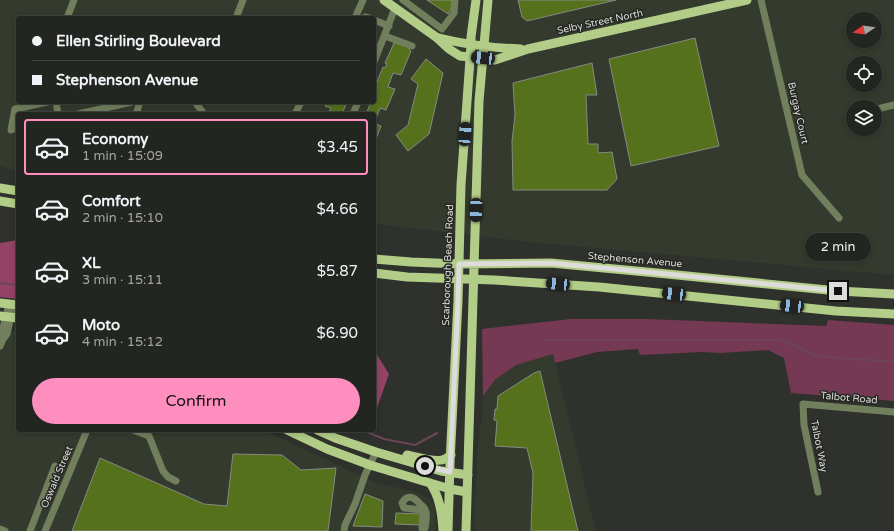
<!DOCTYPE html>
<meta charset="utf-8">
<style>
:root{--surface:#232521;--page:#2f312e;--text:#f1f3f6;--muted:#a3a5a5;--line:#40423f;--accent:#fe8ebd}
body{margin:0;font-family:"Varela Round",sans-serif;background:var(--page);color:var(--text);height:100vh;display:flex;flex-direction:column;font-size:15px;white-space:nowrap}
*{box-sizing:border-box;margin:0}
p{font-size:13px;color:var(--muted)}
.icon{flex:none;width:22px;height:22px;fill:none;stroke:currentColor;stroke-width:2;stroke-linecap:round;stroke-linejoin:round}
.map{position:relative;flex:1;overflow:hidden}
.panel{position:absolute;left:16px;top:112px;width:360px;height:320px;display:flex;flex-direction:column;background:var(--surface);border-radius:4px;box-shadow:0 2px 6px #0003,0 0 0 1px var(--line)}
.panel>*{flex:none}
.hud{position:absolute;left:16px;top:16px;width:360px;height:88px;border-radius:4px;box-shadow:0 2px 6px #0003,0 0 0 1px var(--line);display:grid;align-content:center;height:88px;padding:0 16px;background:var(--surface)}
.needle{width:26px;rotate:257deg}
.buttons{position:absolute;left:846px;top:12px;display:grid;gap:8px}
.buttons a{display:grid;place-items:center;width:36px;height:36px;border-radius:50%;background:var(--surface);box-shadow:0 2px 6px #0003,0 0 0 1px var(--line);font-size:20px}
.end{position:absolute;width:18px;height:18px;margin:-9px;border:5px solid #dcddda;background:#111;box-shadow:0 0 0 2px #111}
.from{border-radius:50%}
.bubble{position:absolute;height:28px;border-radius:14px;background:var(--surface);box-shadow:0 2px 6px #0003,0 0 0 1px var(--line);font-size:13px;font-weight:600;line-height:28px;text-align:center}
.car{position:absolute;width:12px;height:24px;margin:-12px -6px;border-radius:5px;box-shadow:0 0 3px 1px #0007;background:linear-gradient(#222 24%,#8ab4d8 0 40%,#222 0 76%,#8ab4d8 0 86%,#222 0)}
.hud b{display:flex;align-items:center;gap:14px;height:38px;font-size:15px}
.hud b+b{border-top:1px solid var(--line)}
.hud i{width:10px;height:10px;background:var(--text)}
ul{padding:7px 0 0;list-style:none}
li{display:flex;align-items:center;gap:12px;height:56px;margin:0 8px 6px;padding:0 8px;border:2px solid transparent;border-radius:4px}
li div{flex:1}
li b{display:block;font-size:15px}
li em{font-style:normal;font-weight:600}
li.on{border-color:var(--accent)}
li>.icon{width:36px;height:36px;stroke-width:1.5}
.button{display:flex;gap:8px;margin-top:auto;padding:8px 16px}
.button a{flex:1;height:46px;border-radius:24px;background:var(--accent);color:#111;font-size:16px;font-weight:600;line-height:46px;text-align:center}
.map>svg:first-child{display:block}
.built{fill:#353a2e;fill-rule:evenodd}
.green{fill:#763954}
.forest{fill:#944367}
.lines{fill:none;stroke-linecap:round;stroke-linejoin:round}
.stream{stroke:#6d4459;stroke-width:2}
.building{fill:#55711b;stroke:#878a84}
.minor{stroke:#717f5d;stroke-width:7}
.major{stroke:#b1cd87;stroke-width:9}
.route{stroke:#dcddda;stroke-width:5}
.labels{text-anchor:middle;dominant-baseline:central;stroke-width:3;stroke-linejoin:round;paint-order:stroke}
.street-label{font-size:10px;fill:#dcddda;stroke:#252722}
</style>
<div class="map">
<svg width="894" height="531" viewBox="0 0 894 531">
<rect width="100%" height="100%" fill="#2f312c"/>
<path class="built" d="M0,0H894V275L529,242L374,224V114H18V171L0,166ZM18,18H374V102H18ZM853,19H875V41H853ZM853,63H875V85H853ZM853,107H875V129H853Z
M0,330L18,332V430H263L374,482L416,492L428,498L433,503L435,508L436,531H0Z
M553,354L596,531H475L474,522L478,441L482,417L483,396L495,380L516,365Z"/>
<path class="green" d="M571,319H646L826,326L828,320L894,325V401L791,393L784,358L768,350L720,353L703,352L640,355L638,349L597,352L555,363L553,354L516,365L495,380L483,396L482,329Z"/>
<path class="forest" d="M18,240V299L0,297V243Z
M374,350L389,374L374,416Z"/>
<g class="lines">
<path class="stream" d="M0,283L18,285
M544,340H781L814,355L847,359L894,361
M362,430L384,439L415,445L437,433"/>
</g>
<path class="building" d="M427,0H452L451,9L448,14Z
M518,0H616L527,21L522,17Z
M695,38L719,146L631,166L609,59Z
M394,43L403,45L407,47L411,51L401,75L393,73L388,87L395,89L386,110L380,108L374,123V114H366L371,102H374V95L376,90L374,89L383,67L385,68L387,64L385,63Z
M426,59L443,73L429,134L408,151L396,135L408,125L418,84L411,79Z
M592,63L597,95H586L588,144H598V153L612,152L617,179L607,190H513L512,141L515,115L513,83Z
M327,102H347L342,114H328L331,108L325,106Z
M374,123L381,126L376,139H374Z
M540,371L571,502L578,531H531L533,473L527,448L495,446L497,421L494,420L495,409H497L498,396L534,373Z
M233,454L282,455L301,470L336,468L328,531H72L100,458L204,504L227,506Z
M365,494L383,501L382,527L353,526Z
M396,513L421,514L420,525L395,524Z"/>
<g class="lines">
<path class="minor" d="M403,0L442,29L454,13L455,0
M761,0L802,175L839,218
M365,17L369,18
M67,18L74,0
M236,18L243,0
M355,18L363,0
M374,20L389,26
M385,36L412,46
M374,62L395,8
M56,102L58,114
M195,102L204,114
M877,109L894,105
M78,114L132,102
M136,114L140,102
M295,114L301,102
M353,114L358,102
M18,128L11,130L15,109L47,102
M3,339L2,332L9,304
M0,346L3,339L7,334L14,304
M133,430L149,436L163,471L168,477L176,481
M818,492L804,425L803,404L894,412
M422,528L423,515L422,510L404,508L402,503C408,493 415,498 420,504C423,506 425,508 426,512C427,517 426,523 425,528H424
M0,529L5,531
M30,531L55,466
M45,531L71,469L87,430
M344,531L345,525L355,504L365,475L376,452"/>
<path class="major" d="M384,0L436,37L449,49L460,56L495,60L528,49L747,0
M439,38C467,45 492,48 521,49
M0,188L18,191
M0,201L18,204
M374,259L411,262L459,264L551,263L657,273L838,291L894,294
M374,273L407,277L494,280L599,287L836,311L894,314
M0,303L18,305
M0,316L18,318
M287,430L327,449L370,465L450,489L467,492
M317,430L335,438L376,452L441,471L468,475
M407,455C416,457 434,462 442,460C446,459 448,457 451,455
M430,483C440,497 442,514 443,531
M448,531L450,463L458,301L461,185L471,45V37L476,0
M466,531L479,101L488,0"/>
</g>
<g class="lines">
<path class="route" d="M425,466L450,472L458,301L459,264L550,263L657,273L838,291"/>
</g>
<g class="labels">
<g class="street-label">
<text transform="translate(600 22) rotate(-12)">Selby Street North</text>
<text transform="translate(798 113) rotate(77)">Burgay Court</text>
<text transform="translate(635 260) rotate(5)">Stephenson Avenue</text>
<text transform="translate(448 265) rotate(-88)">Scarborough Beach Road</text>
<text transform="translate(849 398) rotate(5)">Talbot Road</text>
<text transform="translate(819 446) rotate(79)">Talbot Way</text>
<text transform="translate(57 477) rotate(-67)">Oswald Street</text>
</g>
</g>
</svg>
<div class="buttons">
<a><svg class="needle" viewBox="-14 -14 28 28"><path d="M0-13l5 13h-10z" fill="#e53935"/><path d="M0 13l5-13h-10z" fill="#a3a5a5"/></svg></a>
<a><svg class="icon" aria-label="locate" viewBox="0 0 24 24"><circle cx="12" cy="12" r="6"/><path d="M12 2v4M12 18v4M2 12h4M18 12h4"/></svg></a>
<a><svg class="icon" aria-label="layers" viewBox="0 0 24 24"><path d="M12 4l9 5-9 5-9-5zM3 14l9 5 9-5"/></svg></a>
</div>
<i class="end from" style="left:425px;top:466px"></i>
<i class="end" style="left:838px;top:291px"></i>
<div class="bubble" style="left:805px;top:233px;width:66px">2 min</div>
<i class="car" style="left:483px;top:58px;rotate:276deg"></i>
<i class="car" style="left:465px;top:134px;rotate:4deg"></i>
<i class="car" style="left:476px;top:210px;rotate:182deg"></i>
<i class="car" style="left:558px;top:284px;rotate:275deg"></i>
<i class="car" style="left:674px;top:294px;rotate:276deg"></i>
<i class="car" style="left:792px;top:306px;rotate:276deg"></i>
<div class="hud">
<b><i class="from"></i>Ellen Stirling Boulevard</b>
<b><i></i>Stephenson Avenue</b>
</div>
<section class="panel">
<ul>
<li class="on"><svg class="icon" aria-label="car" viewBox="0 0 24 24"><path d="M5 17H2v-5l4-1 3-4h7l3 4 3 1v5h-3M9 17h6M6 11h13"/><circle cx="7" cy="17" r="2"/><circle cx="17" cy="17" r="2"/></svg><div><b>Economy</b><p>1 min · 15:09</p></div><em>$3.45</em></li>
<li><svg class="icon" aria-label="car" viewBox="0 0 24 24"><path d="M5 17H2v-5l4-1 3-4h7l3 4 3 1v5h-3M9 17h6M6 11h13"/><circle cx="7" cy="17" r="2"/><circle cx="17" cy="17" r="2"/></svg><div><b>Comfort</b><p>2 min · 15:10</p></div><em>$4.66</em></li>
<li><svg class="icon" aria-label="car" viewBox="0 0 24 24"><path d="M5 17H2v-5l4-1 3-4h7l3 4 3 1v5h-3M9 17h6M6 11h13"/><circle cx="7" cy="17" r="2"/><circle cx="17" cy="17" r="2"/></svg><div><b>XL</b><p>3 min · 15:11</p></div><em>$5.87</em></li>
<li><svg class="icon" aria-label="car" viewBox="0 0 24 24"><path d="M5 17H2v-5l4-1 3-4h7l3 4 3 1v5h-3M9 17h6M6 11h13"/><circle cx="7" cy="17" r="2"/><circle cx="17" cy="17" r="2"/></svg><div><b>Moto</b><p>4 min · 15:12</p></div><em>$6.90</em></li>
</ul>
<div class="button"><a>Confirm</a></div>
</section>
</div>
